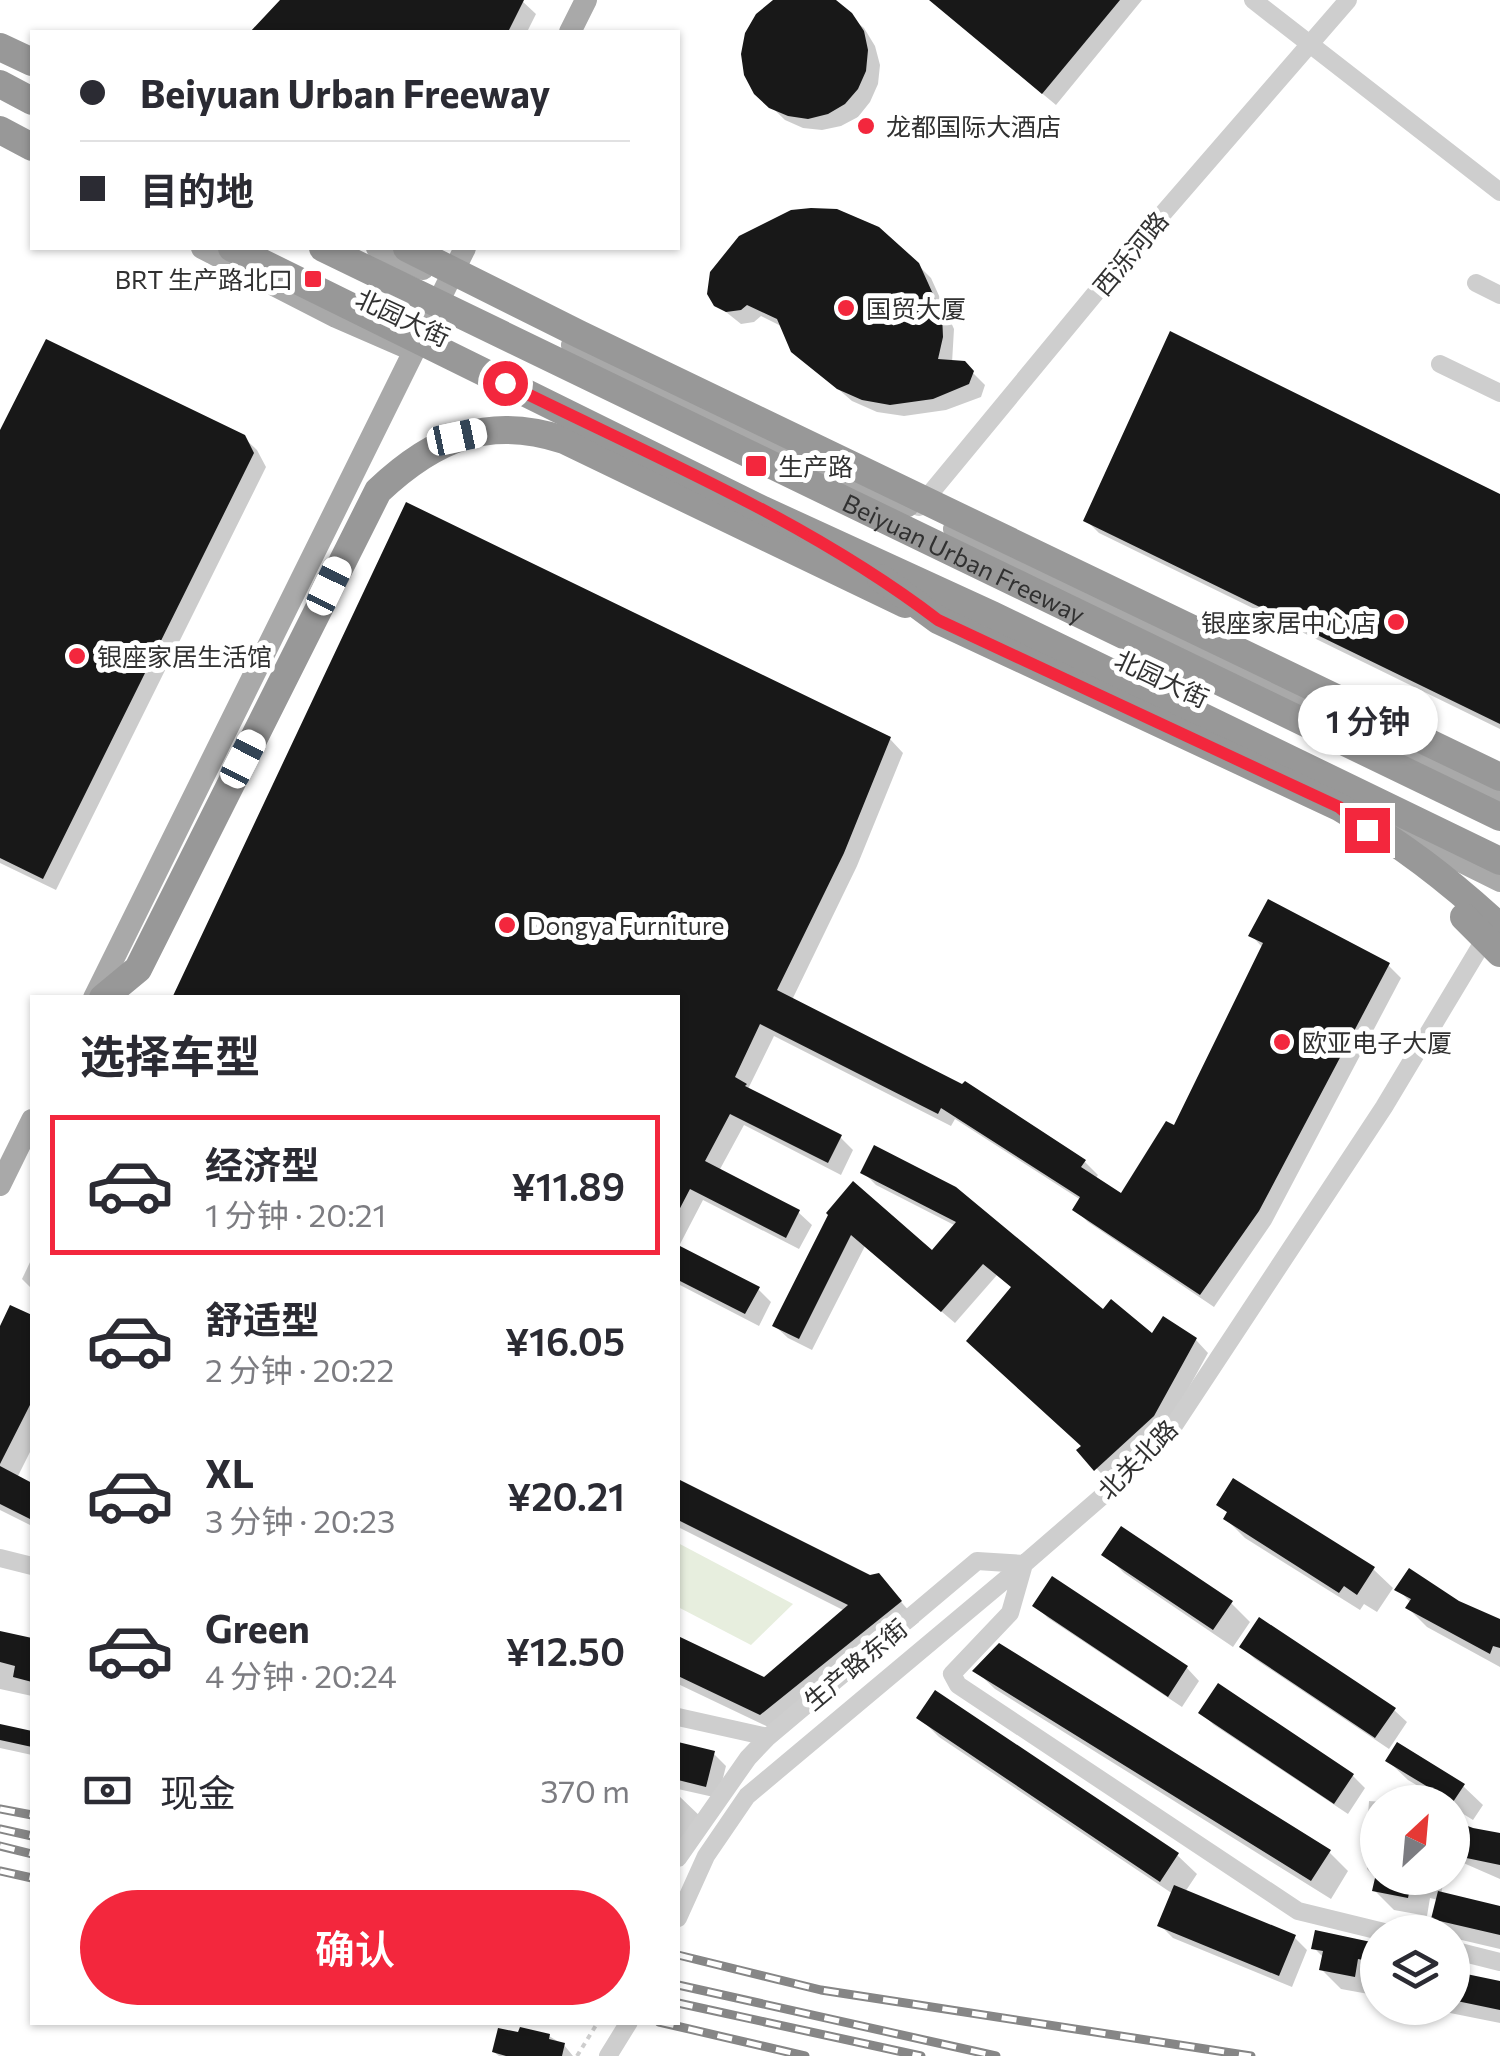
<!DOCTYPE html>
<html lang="zh">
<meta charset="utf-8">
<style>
:root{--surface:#fff;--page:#f2f2f3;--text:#2b2b33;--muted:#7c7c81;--line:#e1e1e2;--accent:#f3273d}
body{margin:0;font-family:Commissioner,"Noto Sans SC",sans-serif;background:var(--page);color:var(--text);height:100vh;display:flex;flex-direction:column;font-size:38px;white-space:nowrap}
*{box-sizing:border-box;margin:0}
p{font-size:32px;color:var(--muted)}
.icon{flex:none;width:55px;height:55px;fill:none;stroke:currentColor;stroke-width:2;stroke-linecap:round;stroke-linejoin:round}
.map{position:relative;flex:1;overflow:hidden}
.sheet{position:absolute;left:30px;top:995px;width:650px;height:1030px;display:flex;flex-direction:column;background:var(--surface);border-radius:0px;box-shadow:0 2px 8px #0004}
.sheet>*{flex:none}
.banner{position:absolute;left:30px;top:30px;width:650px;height:220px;border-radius:0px;box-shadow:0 2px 8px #0004;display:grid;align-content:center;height:220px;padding:0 50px;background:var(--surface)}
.needle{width:65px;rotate:26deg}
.fabs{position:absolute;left:1360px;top:1785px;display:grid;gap:20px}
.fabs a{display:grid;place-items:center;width:110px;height:110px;border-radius:50%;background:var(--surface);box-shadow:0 2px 8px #0004;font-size:50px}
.end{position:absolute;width:45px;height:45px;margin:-22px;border:12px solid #f3273d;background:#fff;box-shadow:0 0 0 5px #fff}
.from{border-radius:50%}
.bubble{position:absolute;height:70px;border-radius:35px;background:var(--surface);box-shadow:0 2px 8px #0004;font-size:32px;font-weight:600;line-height:70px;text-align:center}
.car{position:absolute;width:30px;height:60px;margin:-30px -15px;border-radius:12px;box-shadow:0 0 8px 2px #0007;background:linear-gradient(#fff 24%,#345 0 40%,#fff 0 76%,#345 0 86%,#fff 0)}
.banner b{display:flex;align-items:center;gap:35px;height:95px;font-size:38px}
.banner b+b{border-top:2px solid var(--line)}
.banner i{width:25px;height:25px;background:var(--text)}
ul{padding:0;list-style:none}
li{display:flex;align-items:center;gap:30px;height:140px;margin:0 20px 15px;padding:0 30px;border:5px solid transparent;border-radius:0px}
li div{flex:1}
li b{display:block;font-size:38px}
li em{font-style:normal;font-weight:600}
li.on{border-color:var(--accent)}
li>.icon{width:90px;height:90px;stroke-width:1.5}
h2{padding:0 50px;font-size:45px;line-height:120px}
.pay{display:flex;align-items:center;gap:25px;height:110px;padding:0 50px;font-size:38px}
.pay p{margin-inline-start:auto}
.primary-button{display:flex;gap:20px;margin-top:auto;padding:20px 50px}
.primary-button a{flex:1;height:115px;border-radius:60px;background:var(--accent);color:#fff;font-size:40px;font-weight:600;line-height:115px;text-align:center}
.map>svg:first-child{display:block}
.green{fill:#e7eede}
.shadow{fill:#0003}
.building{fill:#181818}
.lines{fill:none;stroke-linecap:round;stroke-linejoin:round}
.path{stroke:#cecece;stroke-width:4;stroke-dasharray:5 5;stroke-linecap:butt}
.minor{stroke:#cecece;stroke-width:18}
.major{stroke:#a9a9a9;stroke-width:22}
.highway{stroke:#989898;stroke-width:28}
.rail-casing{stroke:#868686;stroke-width:9}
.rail{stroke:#fff;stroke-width:5;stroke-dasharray:15;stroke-linecap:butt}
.highway-bridge{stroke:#989898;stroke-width:28}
.route{stroke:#f3273d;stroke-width:12}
.poi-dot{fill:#f3273d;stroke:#fff;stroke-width:4}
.labels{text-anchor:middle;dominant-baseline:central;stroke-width:10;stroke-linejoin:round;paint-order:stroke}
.poi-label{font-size:25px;fill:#313131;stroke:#fff;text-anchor:start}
.street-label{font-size:25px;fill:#313131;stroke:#fff}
</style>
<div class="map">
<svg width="1500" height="2056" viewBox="0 0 1500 2056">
<rect width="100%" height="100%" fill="#fff"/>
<path class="green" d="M678,1543L793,1604L751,1645L678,1607Z"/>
<path class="shadow" d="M283,0H521L536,14L527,32H253Z
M780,0H829L864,28L875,46L880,65L878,84L870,102L858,117L841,126L822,130L803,128L785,120L756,92Z
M930,0H1142L1056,105Z
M917,264L931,278L954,329L952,363L964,364L985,385L981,397L946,410L904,416L877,412L852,401L801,357L783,327L761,316L754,322L741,324L716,304Z
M0,436L243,437L257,450L266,467L56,890L0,863Z
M1500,496V729L1099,533L1086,520Z
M890,739L903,753L857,866L792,1000L1085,1162L1098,1175L1095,1179L1122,1197L1176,1129L1263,948L1251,935L1388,965L1401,978L1271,1224L1214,1307L1088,1222L1075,1209L1081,1200L955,1119L951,1126L774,1036L748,1089L840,1137L853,1150L841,1175L744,1125L719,1171L798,1212L812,1225L799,1249L703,1200L678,1248L758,1289L771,1302L759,1326L678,1284V998Z
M875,1148L1103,1312L1153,1337L1196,1340L1208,1353L1166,1429L1109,1482L1080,1450L1084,1446L1013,1288L997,1275L955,1323L865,1246L812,1350L788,1338L775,1326L831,1215L932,1253L956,1226L876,1185L863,1172Z
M32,1258V1289L22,1279Z
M11,1308L32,1318V1448L17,1478L32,1486V1526L0,1510V1332Z
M678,1482L870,1578L878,1576L919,1622L781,1733L678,1684V1639L764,1680L845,1611L678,1527Z
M1226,1519L1373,1569L1393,1588L1377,1612L1364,1604L1360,1610L1245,1538Z
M1105,1554L1231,1603L1250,1622L1233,1647L1124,1573Z
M1053,1579L1187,1668L1199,1681L1182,1707L1048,1618L1035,1605Z
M1398,1589L1458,1603L1500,1622V1667L1427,1627L1408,1608L1411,1603Z
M0,1634L32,1641V1696L0,1689Z
M1242,1647L1394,1710L1407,1722L1389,1749L1255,1659Z
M976,1671L1329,1852L1348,1871L1331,1899L995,1689Z
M1201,1713L1353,1776L1365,1788L1348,1814L1214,1725Z
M920,1718L1177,1855L1197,1874L1185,1892L1294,1937L1307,1950L1292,1987L1173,1938L1160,1925L1173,1894L939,1737Z
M0,1726L32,1734V1755L0,1748Z
M678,1745L713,1753L726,1766L718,1798L678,1789Z
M1388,1761L1463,1786L1483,1805L1473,1820L1452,1807V1802H1445L1408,1780Z
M678,1795L703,1819L678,1850Z
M1369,1801L1384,1802H1378V1824L1368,1815Z
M1452,1826L1500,1836V1879L1452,1858Z
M1370,1854L1378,1855V1878H1436L1443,1884L1441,1895L1500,1909V1949L1453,1938L1452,1932L1434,1918L1438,1900L1430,1898L1427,1916L1394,1910L1375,1891L1377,1879L1367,1869Z
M1370,1944L1378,1951L1374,1995L1341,1989L1322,1970L1324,1958L1314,1948Z
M1452,1974L1500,1983V2023L1425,2008H1452Z
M520,2035L549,2036L564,2045L573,2056H499L494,2052Z"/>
<path class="building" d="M280,0H524L508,32H250Z
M773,0H836L852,13L864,31L868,50L866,71L858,89L845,104L828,114L808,119L788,116L769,108L754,94L744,75L741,54L745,33L756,14Z
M929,0H1120L1042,94Z
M811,208L837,209L879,227L919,263L942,314L943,337L938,359L965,361L974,371L969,384L933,399L890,405L862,400L837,389L791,352L777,319L747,305L741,310L726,312L714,306L707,294L710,272L739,236L791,210Z
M1170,331L1500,494V724L1083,521Z
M46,339L245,435L254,453L43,879L0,858V430Z
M406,502L891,737L844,853L777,990L962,1084L965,1081L1086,1160L1081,1167L1121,1193L1166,1121L1174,1125L1263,943L1248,936L1268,899L1390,963L1259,1211L1200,1295L1072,1210L1080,1197L941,1108L938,1114L760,1024L735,1077L747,1084L745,1086L842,1135L828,1163L730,1114L705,1161L800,1210L786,1238L690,1189L678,1212V998H172Z
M874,1145L956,1187L1103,1309L1111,1299L1152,1333L1163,1316L1197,1338L1154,1416L1094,1471L1076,1450L1081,1446L966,1341L1011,1287L983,1264L941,1312L851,1235L799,1339L772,1326L828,1215L826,1213L853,1181L932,1250L956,1222L860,1173Z
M678,1245L760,1287L745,1314L678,1280Z
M10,1305L32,1315V1401L0,1464V1326Z
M0,1466L32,1483V1520L0,1504Z
M1233,1478L1375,1567L1357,1595L1344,1586L1339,1593L1223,1519L1227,1512L1216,1505Z
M678,1479L870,1575L879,1573L902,1601L760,1715L678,1676V1636L764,1677L848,1605L678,1520Z
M1121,1526L1233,1601L1213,1630L1101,1555Z
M1409,1568L1459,1601L1500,1619V1648L1493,1646L1490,1654L1405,1608L1411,1599L1394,1590Z
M1052,1576L1188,1666L1168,1697L1032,1606Z
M1259,1617L1396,1708L1375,1738L1239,1647Z
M0,1631L32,1638V1682L13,1677L15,1666L0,1662Z
M999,1643L1331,1850L1311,1881L972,1671Z
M1218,1683L1354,1774L1334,1804L1198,1713Z
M935,1690L1179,1853L1160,1882L916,1718Z
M0,1724L32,1731V1747L0,1740Z
M678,1742L715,1751L706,1787L678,1780Z
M1397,1742L1465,1784L1453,1802L1385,1761Z
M1452,1820L1473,1828L1500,1833V1865L1452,1855Z
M1375,1878H1412L1408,1898L1372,1891Z
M1174,1885L1296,1935L1279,1976L1157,1926Z
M1438,1891L1500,1906V1935L1431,1919Z
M1315,1930L1371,1942L1368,1961L1358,1959L1355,1977L1319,1970L1323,1951L1311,1949Z
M1452,1971L1500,1981V2010L1452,2000Z
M520,2027L550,2034L549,2039L565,2043L562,2056H506L492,2052L498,2028L518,2032Z"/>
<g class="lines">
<path class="path" d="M577,2056L598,2022"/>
<path class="minor" d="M1253,0L1500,192
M1476,283L1500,295
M1440,364L1500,393
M919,507L1127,255L1348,0
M0,1558L32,1566
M678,1717L768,1737L977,1561L1024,1564L1010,1613L952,1674L958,1685L1298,1911L1384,1932
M678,1858L748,1758L768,1737
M678,1918L706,1856L747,1796L1024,1564L1114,1486L1173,1427L1384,1107L1489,932
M1452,1950L1500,1962
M608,2056L629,2022"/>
<path class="major" d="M570,32L586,0
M202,248L336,317L405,347
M377,248L423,269
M572,345L818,466L908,506
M954,529L1500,794
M1391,827L1500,881
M94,998L465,248
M0,1185L32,1120"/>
<path class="highway" d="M0,47L32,62
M0,84L32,101
M0,130L32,147
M103,998L138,969L378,491C434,438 488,415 564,440L905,604"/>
<defs>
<path id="rail" d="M0,1809L32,1815
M0,1829L32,1836
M0,1846L32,1854
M0,1871L32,1878
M678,1955L821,1990L1251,2056
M678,1985L996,2056
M678,2003L921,2056
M659,2022L805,2056"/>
</defs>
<use href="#rail" class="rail-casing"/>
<use href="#rail" class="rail"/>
<g class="highway-bridge">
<path d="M232,248L763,510L992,615L1500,861"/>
<path id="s1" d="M323,248L1500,817"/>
<path d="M407,248L579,334L1500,777"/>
<path d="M881,578L938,620L1339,807C1403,845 1445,877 1500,927"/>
<path d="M1464,917L1500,953"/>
</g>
</g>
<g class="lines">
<path class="route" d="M505,383C652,456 807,520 938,620L1339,807L1367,830"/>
</g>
<g class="poi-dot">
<circle cx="866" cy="126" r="10"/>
<rect x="303" y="269" width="20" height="20" rx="5"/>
<circle cx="846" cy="308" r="10"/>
<rect x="744" y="454" width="24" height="24" rx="5"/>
<circle cx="1396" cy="622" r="10"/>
<circle cx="77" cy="656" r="10"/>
<circle cx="507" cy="925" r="10"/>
<circle cx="1282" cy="1042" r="10"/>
</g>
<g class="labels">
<g class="poi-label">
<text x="886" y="126">龙都国际大酒店</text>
<text x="293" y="279" text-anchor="end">BRT 生产路北口</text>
<text x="866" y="308">国贸大厦</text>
<text x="778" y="466">生产路</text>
<text x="1376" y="622" text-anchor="end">银座家居中心店</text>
<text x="97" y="656">银座家居生活馆</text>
<text x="527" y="925">Dongya Furniture</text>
<text x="1302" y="1042">欧亚电子大厦</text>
</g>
<g class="street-label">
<text transform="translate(1130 253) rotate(-50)">西泺河路</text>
<text transform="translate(403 317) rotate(25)">北园大街</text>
<text stroke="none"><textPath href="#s1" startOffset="712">Beiyuan Urban Freeway</textPath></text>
<text transform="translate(1162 678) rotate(25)">北园大街</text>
<text transform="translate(1137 1459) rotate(-45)">北关北路</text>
<text transform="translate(855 1664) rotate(-40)">生产路东街</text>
</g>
</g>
</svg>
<div class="fabs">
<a><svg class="needle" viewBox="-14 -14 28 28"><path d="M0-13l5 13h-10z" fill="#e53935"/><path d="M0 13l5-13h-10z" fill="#7c7c81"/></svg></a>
<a><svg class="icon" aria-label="layers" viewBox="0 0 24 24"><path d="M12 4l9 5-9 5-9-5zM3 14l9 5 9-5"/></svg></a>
</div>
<i class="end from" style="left:505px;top:383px"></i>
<i class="end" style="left:1367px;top:830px"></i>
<div class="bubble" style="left:1298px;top:685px;width:140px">1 分钟</div>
<i class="car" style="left:457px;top:437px;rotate:78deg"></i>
<i class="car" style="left:329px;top:586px;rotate:26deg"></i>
<i class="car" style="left:243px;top:759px;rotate:27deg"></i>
<div class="banner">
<b><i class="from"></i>Beiyuan Urban Freeway</b>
<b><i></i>目的地</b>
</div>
<section class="sheet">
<h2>选择车型</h2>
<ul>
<li class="on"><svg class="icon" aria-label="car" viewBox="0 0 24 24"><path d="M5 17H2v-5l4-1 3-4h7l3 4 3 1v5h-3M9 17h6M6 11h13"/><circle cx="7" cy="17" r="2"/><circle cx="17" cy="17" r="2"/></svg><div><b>经济型</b><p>1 分钟 · 20:21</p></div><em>¥11.89</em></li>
<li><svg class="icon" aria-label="car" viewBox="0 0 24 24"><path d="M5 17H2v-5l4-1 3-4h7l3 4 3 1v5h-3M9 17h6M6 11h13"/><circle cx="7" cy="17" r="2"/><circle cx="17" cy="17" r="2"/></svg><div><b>舒适型</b><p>2 分钟 · 20:22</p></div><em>¥16.05</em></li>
<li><svg class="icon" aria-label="car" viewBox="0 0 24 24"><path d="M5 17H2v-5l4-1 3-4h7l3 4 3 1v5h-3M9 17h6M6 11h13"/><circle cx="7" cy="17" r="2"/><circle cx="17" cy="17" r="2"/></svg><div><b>XL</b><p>3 分钟 · 20:23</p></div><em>¥20.21</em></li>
<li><svg class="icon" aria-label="car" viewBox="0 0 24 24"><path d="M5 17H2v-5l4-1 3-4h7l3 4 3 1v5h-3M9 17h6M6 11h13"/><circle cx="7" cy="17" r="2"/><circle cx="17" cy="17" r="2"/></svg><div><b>Green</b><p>4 分钟 · 20:24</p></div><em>¥12.50</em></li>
</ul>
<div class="pay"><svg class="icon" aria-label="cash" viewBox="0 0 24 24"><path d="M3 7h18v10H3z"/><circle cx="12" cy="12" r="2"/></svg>现金<p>370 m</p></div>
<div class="primary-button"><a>确认</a></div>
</section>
</div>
